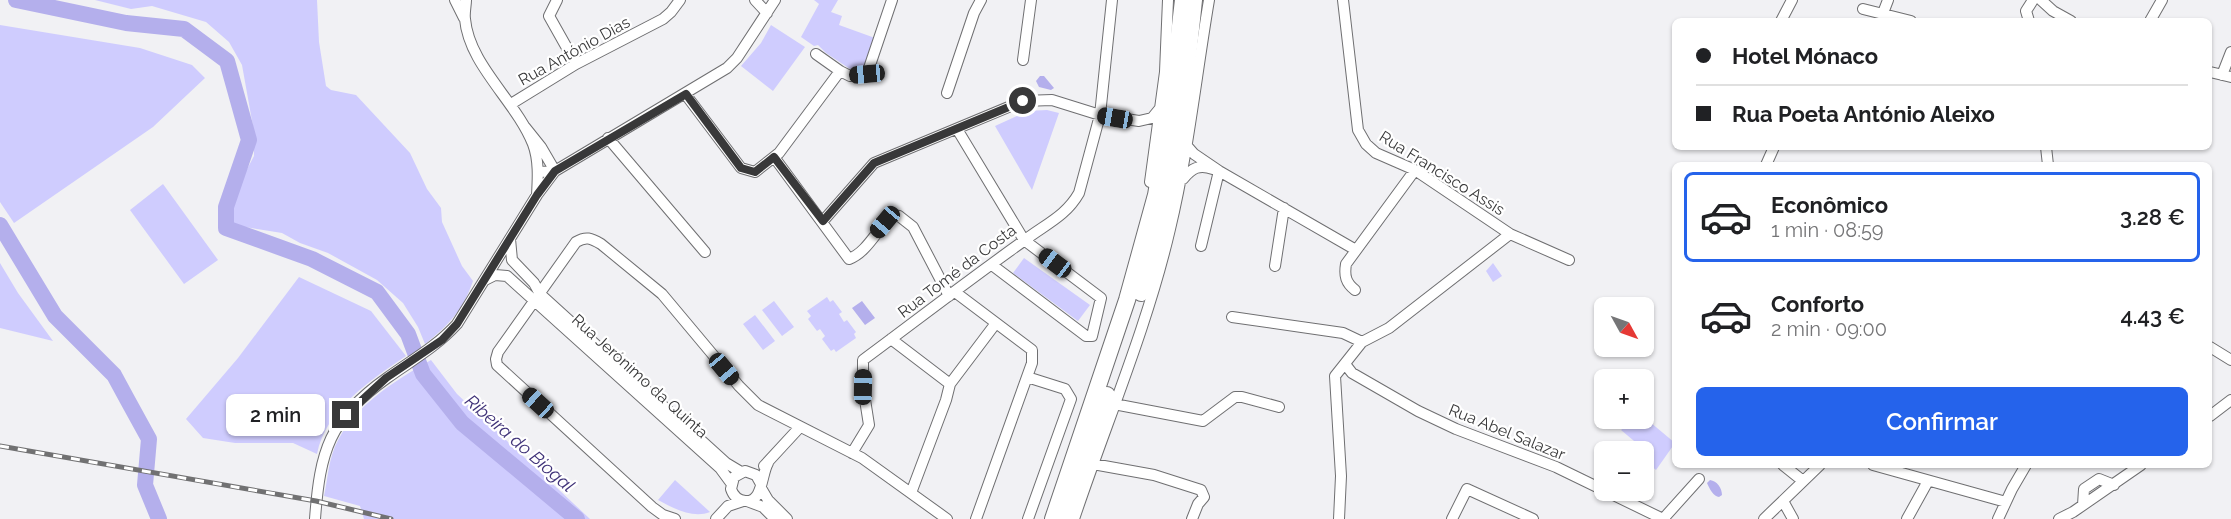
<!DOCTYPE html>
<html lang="pt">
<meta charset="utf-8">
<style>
:root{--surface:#fff;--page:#f6f6f6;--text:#202124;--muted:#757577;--line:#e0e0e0;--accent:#2563eb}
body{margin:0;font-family:Raleway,sans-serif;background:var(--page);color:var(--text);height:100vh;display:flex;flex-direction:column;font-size:22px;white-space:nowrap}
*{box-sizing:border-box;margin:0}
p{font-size:20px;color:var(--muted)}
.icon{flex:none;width:33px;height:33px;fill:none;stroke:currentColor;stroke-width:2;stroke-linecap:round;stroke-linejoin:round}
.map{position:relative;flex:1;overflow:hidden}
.details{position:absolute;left:1672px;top:162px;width:540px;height:306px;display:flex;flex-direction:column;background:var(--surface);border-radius:9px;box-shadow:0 2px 4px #0004}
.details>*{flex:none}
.top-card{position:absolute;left:1672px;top:18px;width:540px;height:132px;border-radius:9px;box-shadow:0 2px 4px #0004;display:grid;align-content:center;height:132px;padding:0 24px;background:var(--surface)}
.needle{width:39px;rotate:130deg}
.buttons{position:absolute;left:1594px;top:297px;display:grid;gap:12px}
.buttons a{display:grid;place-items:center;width:60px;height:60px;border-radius:9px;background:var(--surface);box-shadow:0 2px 4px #0004;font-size:30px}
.end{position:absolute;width:27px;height:27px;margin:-14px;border:8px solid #383839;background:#fff;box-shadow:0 0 0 3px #fff}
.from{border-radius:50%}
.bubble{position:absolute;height:42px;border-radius:9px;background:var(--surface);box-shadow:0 2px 4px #0004;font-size:20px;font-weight:600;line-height:42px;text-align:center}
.car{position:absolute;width:18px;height:36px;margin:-18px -9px;border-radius:8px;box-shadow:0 0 4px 2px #0007;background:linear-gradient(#222 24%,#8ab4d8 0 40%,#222 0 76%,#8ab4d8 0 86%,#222 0)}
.top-card b{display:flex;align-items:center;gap:21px;height:57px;font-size:22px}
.top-card b+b{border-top:2px solid var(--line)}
.top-card i{width:15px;height:15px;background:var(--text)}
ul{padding:10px 0 0;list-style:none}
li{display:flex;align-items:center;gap:18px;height:90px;margin:0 12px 9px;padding:0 12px;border:3px solid transparent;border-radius:9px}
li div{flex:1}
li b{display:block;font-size:22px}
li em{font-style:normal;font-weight:600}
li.selected{border-color:var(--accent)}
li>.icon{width:54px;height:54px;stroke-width:1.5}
.action{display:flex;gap:12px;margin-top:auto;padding:12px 24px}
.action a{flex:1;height:69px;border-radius:9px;background:var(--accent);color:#fff;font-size:24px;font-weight:600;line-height:69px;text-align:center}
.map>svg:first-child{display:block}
.green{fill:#cfccfe}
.water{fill:#b4afec}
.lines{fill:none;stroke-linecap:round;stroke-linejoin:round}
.river{stroke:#b4afec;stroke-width:16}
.street-casing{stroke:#6f6f71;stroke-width:12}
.primary-casing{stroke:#6f6f71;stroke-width:18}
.street{stroke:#fff;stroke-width:10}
.primary{stroke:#fff;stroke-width:16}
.rail-casing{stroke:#717172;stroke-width:5}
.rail{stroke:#fff;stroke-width:3;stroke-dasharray:9;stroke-linecap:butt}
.route{stroke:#383839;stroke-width:8}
.labels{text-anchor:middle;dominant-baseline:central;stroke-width:4.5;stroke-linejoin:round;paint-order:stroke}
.street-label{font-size:16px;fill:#383839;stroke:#fff}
.water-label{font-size:18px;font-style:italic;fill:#403379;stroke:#fff}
</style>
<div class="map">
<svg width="2231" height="519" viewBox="0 0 2231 519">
<rect width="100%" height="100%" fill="#f1f1f4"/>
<path class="green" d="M95,0H317L319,42L326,86L331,90L356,95L410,153L427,189L441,208L442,222L462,266L473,281C463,310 449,325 425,344L418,327L403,303L377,280L328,253L300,243L282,233L232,225L231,217L236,190L254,156V132L242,65L229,42L206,22L152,6L131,9Z
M814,0H838L831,12L842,16L839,25L875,38L865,69L853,71L826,53L818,45L814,46L801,37L819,4Z
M0,25L140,48L192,65L205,78L153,127L14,223L0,202Z
M771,25L805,47L773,91L741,66L761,43Z
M1047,110L1059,113L1032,190L995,126L1028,111Z
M163,184L218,260L184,284L130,210Z
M1024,258L1090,305L1078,321L1013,273Z
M0,263L18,293L53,341L0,328Z
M1493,263L1502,276L1493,282L1486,271Z
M299,277L371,311L406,356C371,380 326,409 317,454L293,443H235L203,438L186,419L238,358Z
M827,297L830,302L833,300L842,312L839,314L844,322L847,320L856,332L854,334L856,338L836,352L834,349L831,351L822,339L825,336L820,329L817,331L808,319L811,316L807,311Z
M774,301L794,327L782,336L762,310Z
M755,315L775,341L763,350L743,324Z
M431,360L457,394L590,519H364L360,506L324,496C327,483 328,468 332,455C346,410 393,382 431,360Z
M1644,417L1675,443L1656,470L1644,460V452L1637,451L1640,446L1621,430L1633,419L1644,418Z
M675,480L710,512C693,519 673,508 658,500Z"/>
<path class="water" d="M1040,76H1044L1054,88L1051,90L1039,87L1036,81Z
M862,301L875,318L865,325L852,308Z
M1710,480C1717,481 1722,488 1722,495L1719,497C1714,497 1709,488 1707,483Z"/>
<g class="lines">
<path class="river" d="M16,0L126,23L184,29L227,61L249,140L226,207V228L312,259L377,292L408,334L423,374L462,423L577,519
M0,225L55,316L114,375L127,399L149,439L145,485L159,519"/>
<defs>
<path id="street" d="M455,0L464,18
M466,0C466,6 464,13 465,19C469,65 516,101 533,144C539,160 538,178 537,195
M557,0L549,16L576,64
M755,0L767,13
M1343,0L1358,130L1366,144L1376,153L1415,170L1510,234L1569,260
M2041,0L2053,11L2071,21
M1863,9L1911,21
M1883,13L1888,0
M1781,21L1792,0
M2029,21L2026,11L2033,0
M2150,21L2162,0
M816,54L840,71
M1023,60L1031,0
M2210,72L2231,77
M2222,75L2231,52
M947,93L974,13L981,0
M686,95L741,168L755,172L774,157L849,259C868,252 878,227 893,215L899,216L913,227L949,296
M511,104L576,64L663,19L671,12L680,0
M957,129L1024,240L1101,298L1092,336H1086L992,265
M608,138L705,252
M1187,146L1194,154L1219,171L1356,250
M2046,147L2048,165
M774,157L779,153L840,71L850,76L867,74L892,0
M1766,165L1774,147
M538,172L555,171L727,68L737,58L775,0
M1183,179C1192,168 1199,164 1213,169
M1150,182L1165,72L1168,0
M823,221L874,163L1023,101L1052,100L1100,115L1139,121L1152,118L1161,107
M510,239L512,260L534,283L540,294L726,463L741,472
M1201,246L1219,171
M1275,266L1284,208
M485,280L495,275L507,276L720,468L731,483
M1355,290C1346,283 1344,276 1346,264L1415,170
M955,292L1032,350V363L976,519
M1232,317L1343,333L1362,342L1389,328L1510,234
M891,339L950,384
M2210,347L2231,360
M1345,364L1352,373L1418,411L1456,429L1556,467L1663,519
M1027,377L1065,389L1071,399L1028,519
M1114,404L1203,421L1235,397H1242L1279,407
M2210,416L2231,400
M852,453L869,425L863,387V360C917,320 970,279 1025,240C1046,224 1066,216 1079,193L1100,115L1112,0
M1093,464L1154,475L1201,490L1204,497L1198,504L1192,519
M1783,465L1803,481
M1873,465L2006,502
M764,466L800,427
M761,484L756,475L745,471L734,477L731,489C733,495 737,500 745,501C763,503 761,475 768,463
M761,488L768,500L787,519
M911,493L946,400L950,384L996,323
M747,501L763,507L775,519
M1783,501L1793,519
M2083,505L2084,489L2099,479L2114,485
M315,519C320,451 329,419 387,378C412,360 436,347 457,324L537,195L555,171L541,147L525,127
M675,519L663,515L652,507L497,365L496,359L498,352L576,242C586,236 591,238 601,244L662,294L739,386L758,405L862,458L947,519
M716,519L728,506L743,501
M1074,519C1106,423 1147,328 1170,229C1188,154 1196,77 1209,0
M1339,519L1341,476L1335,376L1362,342
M1452,519L1467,489L1533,519
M1663,519L1699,479
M1764,519L1820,465
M1907,519L1928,481
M1998,519L2012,489L2026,465
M2059,519L2073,512L2141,465"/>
<path id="primary" d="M1141,293C1172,198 1184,100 1194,0
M1053,519L1127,300L1156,195L1170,112L1183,0
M1065,519L1107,395"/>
</defs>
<use href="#street" class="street-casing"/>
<use href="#primary" class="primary-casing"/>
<use href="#street" class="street"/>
<use href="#primary" class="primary"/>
<defs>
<path id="rail" d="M0,446L316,501L391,519"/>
</defs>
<use href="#rail" class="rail-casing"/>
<use href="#rail" class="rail"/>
</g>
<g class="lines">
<path class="route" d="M346,415L386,378L442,340L457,324L537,195L555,171L686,94L741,168L755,172L774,157L823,221L874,163L1023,101"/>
</g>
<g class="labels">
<g class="street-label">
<text transform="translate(574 51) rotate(-29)">Rua António Dias</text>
<text transform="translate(1442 173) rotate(32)">Rua Francisco Assis</text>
<text transform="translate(957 271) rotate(-37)">Rua Tomé da Costa</text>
<text transform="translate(640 376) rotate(42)">Rua Jerónimo da Quinta</text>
<text transform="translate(1507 432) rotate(22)">Rua Abel Salazar</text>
</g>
<g class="water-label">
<text transform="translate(520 443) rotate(41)">Ribeira do Biogal</text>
</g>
</g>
</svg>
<div class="buttons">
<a><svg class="needle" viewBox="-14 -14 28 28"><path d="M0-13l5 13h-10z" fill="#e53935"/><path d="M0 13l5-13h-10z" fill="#757577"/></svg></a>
<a>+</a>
<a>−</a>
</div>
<i class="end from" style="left:1023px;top:101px"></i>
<i class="end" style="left:346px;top:415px"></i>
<div class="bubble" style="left:226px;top:394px;width:99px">2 min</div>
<i class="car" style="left:867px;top:74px;rotate:265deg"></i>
<i class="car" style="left:1115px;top:118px;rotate:280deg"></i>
<i class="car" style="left:885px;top:222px;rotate:220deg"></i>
<i class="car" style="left:1055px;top:263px;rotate:307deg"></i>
<i class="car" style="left:724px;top:369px;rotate:140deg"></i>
<i class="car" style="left:863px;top:387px;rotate:1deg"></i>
<i class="car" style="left:538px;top:403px;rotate:312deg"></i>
<div class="top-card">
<b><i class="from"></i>Hotel Mónaco</b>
<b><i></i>Rua Poeta António Aleixo</b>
</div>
<section class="details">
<ul>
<li class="selected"><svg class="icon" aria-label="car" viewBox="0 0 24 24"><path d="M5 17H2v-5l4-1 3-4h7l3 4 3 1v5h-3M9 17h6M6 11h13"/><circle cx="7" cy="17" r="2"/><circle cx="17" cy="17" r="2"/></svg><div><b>Econômico</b><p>1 min · 08:59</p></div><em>3.28 €</em></li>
<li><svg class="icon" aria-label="car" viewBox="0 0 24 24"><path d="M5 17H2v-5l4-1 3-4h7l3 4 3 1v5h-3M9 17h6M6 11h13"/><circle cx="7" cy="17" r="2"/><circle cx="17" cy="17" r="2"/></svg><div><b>Conforto</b><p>2 min · 09:00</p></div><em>4.43 €</em></li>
</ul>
<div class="action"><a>Confirmar</a></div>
</section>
</div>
